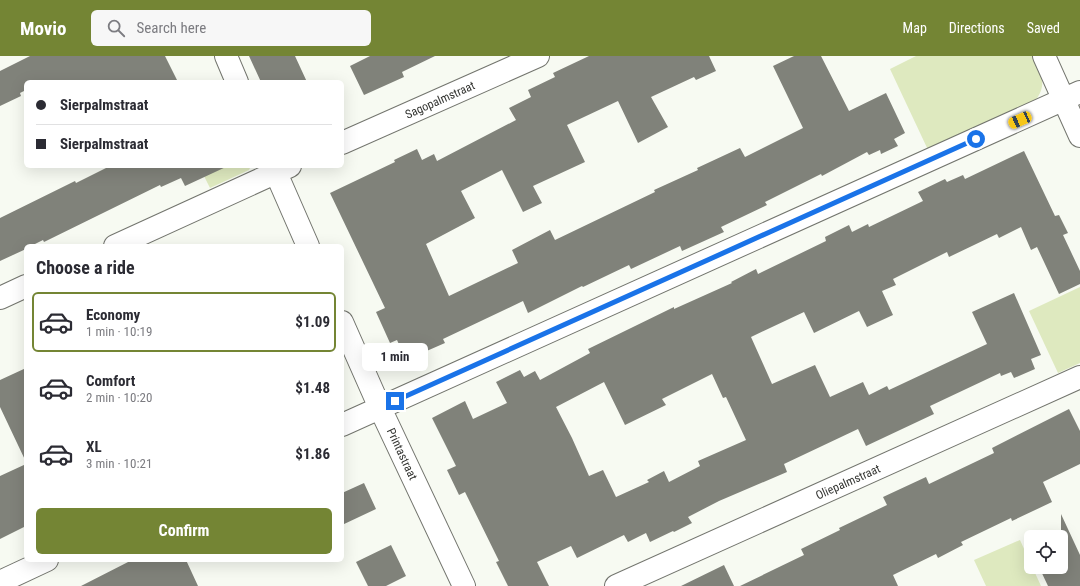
<!DOCTYPE html>
<meta charset="utf-8">
<style>
:root{--surface:#fff;--page:#f7f7f7;--text:#2b2b33;--muted:#7c7c81;--line:#e1e1e2;--accent:#748534}
body{margin:0;font-family:"Roboto Condensed",sans-serif;background:var(--page);color:var(--text);height:100vh;display:flex;flex-direction:column;font-size:15px;white-space:nowrap}
*{box-sizing:border-box;margin:0}
p{font-size:13px;color:var(--muted)}
.icon{flex:none;width:22px;height:22px;fill:none;stroke:currentColor;stroke-width:2;stroke-linecap:round;stroke-linejoin:round}
.map{position:relative;flex:1;overflow:hidden}
.panel{position:absolute;left:24px;top:188px;width:320px;height:318px;display:flex;flex-direction:column;background:var(--surface);border-radius:6px;box-shadow:0 4px 16px #0002}
.panel>*{flex:none}
.guide{position:absolute;left:24px;top:24px;width:320px;height:88px;border-radius:6px;box-shadow:0 4px 16px #0002;display:grid;align-content:center;height:88px;padding:0 12px;background:var(--surface)}
.buttons{position:absolute;left:1024px;top:474px;display:grid;gap:8px}
.buttons a{display:grid;place-items:center;width:44px;height:44px;border-radius:6px;background:var(--surface);box-shadow:0 4px 16px #0002;font-size:20px}
.end{position:absolute;width:18px;height:18px;margin:-9px;border:5px solid #1a73e8;background:#fff;box-shadow:0 0 0 2px #fff}
.from{border-radius:50%}
.bubble{position:absolute;height:28px;border-radius:6px;background:var(--surface);box-shadow:0 4px 16px #0002;font-size:13px;font-weight:700;line-height:28px;text-align:center}
.car{position:absolute;width:12px;height:24px;margin:-12px -6px;border-radius:5px;box-shadow:0 0 3px 1px #0007;background:linear-gradient(#f5c518 24%,#345 0 40%,#f5c518 0 76%,#345 0 86%,#f5c518 0)}
.guide b{display:flex;align-items:center;gap:14px;height:38px;font-size:15px}
.guide b+b{border-top:1px solid var(--line)}
.guide i{width:10px;height:10px;background:var(--text)}
ul{padding:0;list-style:none}
li{display:flex;align-items:center;gap:12px;height:60px;margin:0 8px 6px;padding:0 4px;border:2px solid transparent;border-radius:6px}
li div{flex:1}
li b{display:block;font-size:15px}
li em{font-style:normal;font-weight:700}
li.active{border-color:var(--accent)}
li>.icon{width:36px;height:36px;stroke-width:1.5}
h2{padding:0 12px;font-size:18px;line-height:48px}
.primary-button{display:flex;gap:8px;margin-top:auto;padding:8px 12px}
.primary-button a{flex:1;height:46px;border-radius:6px;background:var(--accent);color:#fff;font-size:16px;font-weight:700;line-height:46px;text-align:center}
header{display:flex;align-items:center;gap:24px;box-sizing:border-box;height:56px;padding:0 20px;background:var(--accent);color:#fff}
header strong{font-size:19px}
nav{display:flex;gap:22px;margin-inline-start:auto;font-size:14px}
.search{width:280px;height:36px;background:var(--page);display:flex;align-items:center;gap:10px;box-sizing:border-box;padding:0 14px;border-radius:6px;color:var(--muted);font-size:15px}
.map>svg:first-child{display:block}
.green{fill:#dee9bf}
.building{fill:#80827a;fill-rule:evenodd}
.lines{fill:none;stroke-linecap:round;stroke-linejoin:round}
.minor-casing{stroke:#73756e;stroke-width:24}
.minor{stroke:#fff;stroke-width:22}
.route{stroke:#1a73e8;stroke-width:5}
.labels{text-anchor:middle;dominant-baseline:central;stroke-width:3;stroke-linejoin:round;paint-order:stroke}
.street-label{font-size:12px;fill:#353633;stroke:#fff}
</style>
<header>
<strong>Movio</strong>
<div class="search"><svg class="icon" aria-label="search" viewBox="0 0 24 24"><circle cx="10" cy="10" r="6"/><path d="M15 15l6 6"/></svg>Search here</div>
<nav><a>Map</a><a>Directions</a><a>Saved</a></nav>
</header>
<div class="map">
<svg width="1080" height="530" viewBox="0 0 1080 530">
<rect width="100%" height="100%" fill="#f7faf2"/>
<path class="green" d="M916,0H1034C1041,18 1048,28 1035,45L929,96L890,13Z
M199,110H251L249,114L210,132Z
M1080,231V307L1058,317L1029,255Z
M1020,484L1041,530H986L974,504Z"/>
<path class="building" d="M30,0H165L178,26H26V34L20,37L21,40L0,50V15Z
M249,0H295L307,26H261Z
M370,0H435L402,16L404,21L364,39L350,10Z
M589,0H709L716,15L696,24L694,21L651,41L668,71L638,87L618,45L567,69L585,106L533,130L542,147L523,156L502,114L461,135L475,162L426,188L449,240L518,207L512,194L550,174L555,184L655,136L654,134L698,114L697,112L740,92L745,101L803,72L773,10L794,0H821L849,55L886,37L905,77L894,83L898,90L881,98L880,94L869,99L867,96L822,120L821,118L765,146L767,149L721,171L724,176L682,195L680,190L631,213L629,209L583,231L582,230L528,257L523,245L443,283L445,287L406,304L397,284L390,287L376,256L385,252L330,137L395,106L394,104L417,93L422,104L434,98L437,105L516,64L509,52L531,41L528,34L555,21L553,17Z
M1024,95L1055,160L1059,159L1068,177L1063,179L1080,215V228L1059,238L1037,191L1031,194L1021,171L999,182L997,178L949,201L947,196L893,223L896,229L882,235L893,259L867,271L859,255L814,277L804,256L751,281L772,328L815,309L830,341L863,326L869,339L887,330L889,334L987,288L972,256L1014,237L1041,299L1031,303L1035,313L1014,322L1011,316L1001,320L1000,317L930,350L934,358L866,390L858,373L784,408L787,416L719,445L688,461L692,467L674,476L673,475L650,486L646,477L628,486L624,479L577,502L571,490L537,506L549,530H508L496,506L499,505L465,436L459,439L447,414L456,410L432,362L465,345L473,363L507,347L496,326L520,314L524,321L535,315L540,324L590,297L588,293L674,251V253L732,227L731,226L756,213L758,218L826,185L825,181L849,169L852,176L868,168L869,171L923,145L918,136L945,123L947,126L963,119L965,123ZM712,318L723,342L726,341L746,384L698,405L700,410L669,426L664,415L647,424L649,426L616,441L603,414L589,420L572,382L556,351L604,326L625,369L666,349L662,343Z
M110,110H228L185,130L181,122L161,131L160,129L44,186L43,184L31,190H26V193L0,205V162L75,125L76,127Z
M26,312V406L0,351V324Z
M1069,353L1080,375V408L1043,426L1052,446L1012,465L1011,462L961,486L963,489L938,502L936,498L893,519L898,530H740L804,499L801,493L840,474L839,472L887,449L883,441L926,421L929,428L994,397L992,392Z
M26,408V470L0,483V420Z
M364,427L376,453L342,469V437Z
M1061,458L1080,499V530H1048L1039,511H1061Z
M391,489L406,520L386,530H368L356,506Z
M132,504H186L198,530H81Z
M724,509L734,530H681Z"/>
<g class="lines">
<defs>
<path id="minor" d="M226,0L237,26
M1044,0L1080,80
M342,87L538,0
M273,110L308,190
M115,190L290,110
M0,242L26,230
M342,266L380,352L464,530
M342,369L1080,36
M0,526L47,504
M616,530L1080,321"/>
</defs>
<use href="#minor" class="minor-casing"/>
<use href="#minor" class="minor"/>
</g>
<g class="lines">
<path class="route" d="M395,345L976,83"/>
</g>
<g class="labels">
<g class="street-label">
<text transform="translate(440 44) rotate(-24)">Sagopalmstraat</text>
<text transform="translate(402 398) rotate(65)">Printastraat</text>
<text transform="translate(848 426) rotate(-24)">Oliepalmstraat</text>
</g>
</g>
</svg>
<div class="buttons">
<a><svg class="icon" aria-label="locate" viewBox="0 0 24 24"><circle cx="12" cy="12" r="6"/><path d="M12 2v4M12 18v4M2 12h4M18 12h4"/></svg></a>
</div>
<i class="end from" style="left:976px;top:83px"></i>
<i class="end" style="left:395px;top:345px"></i>
<div class="bubble" style="left:362px;top:287px;width:66px">1 min</div>
<i class="car" style="left:1020px;top:64px;rotate:246deg"></i>
<div class="guide">
<b><i class="from"></i>Sierpalmstraat</b>
<b><i></i>Sierpalmstraat</b>
</div>
<section class="panel">
<h2>Choose a ride</h2>
<ul>
<li class="active"><svg class="icon" aria-label="car" viewBox="0 0 24 24"><path d="M5 17H2v-5l4-1 3-4h7l3 4 3 1v5h-3M9 17h6M6 11h13"/><circle cx="7" cy="17" r="2"/><circle cx="17" cy="17" r="2"/></svg><div><b>Economy</b><p>1 min · 10:19</p></div><em>$1.09</em></li>
<li><svg class="icon" aria-label="car" viewBox="0 0 24 24"><path d="M5 17H2v-5l4-1 3-4h7l3 4 3 1v5h-3M9 17h6M6 11h13"/><circle cx="7" cy="17" r="2"/><circle cx="17" cy="17" r="2"/></svg><div><b>Comfort</b><p>2 min · 10:20</p></div><em>$1.48</em></li>
<li><svg class="icon" aria-label="car" viewBox="0 0 24 24"><path d="M5 17H2v-5l4-1 3-4h7l3 4 3 1v5h-3M9 17h6M6 11h13"/><circle cx="7" cy="17" r="2"/><circle cx="17" cy="17" r="2"/></svg><div><b>XL</b><p>3 min · 10:21</p></div><em>$1.86</em></li>
</ul>
<div class="primary-button"><a>Confirm</a></div>
</section>
</div>
